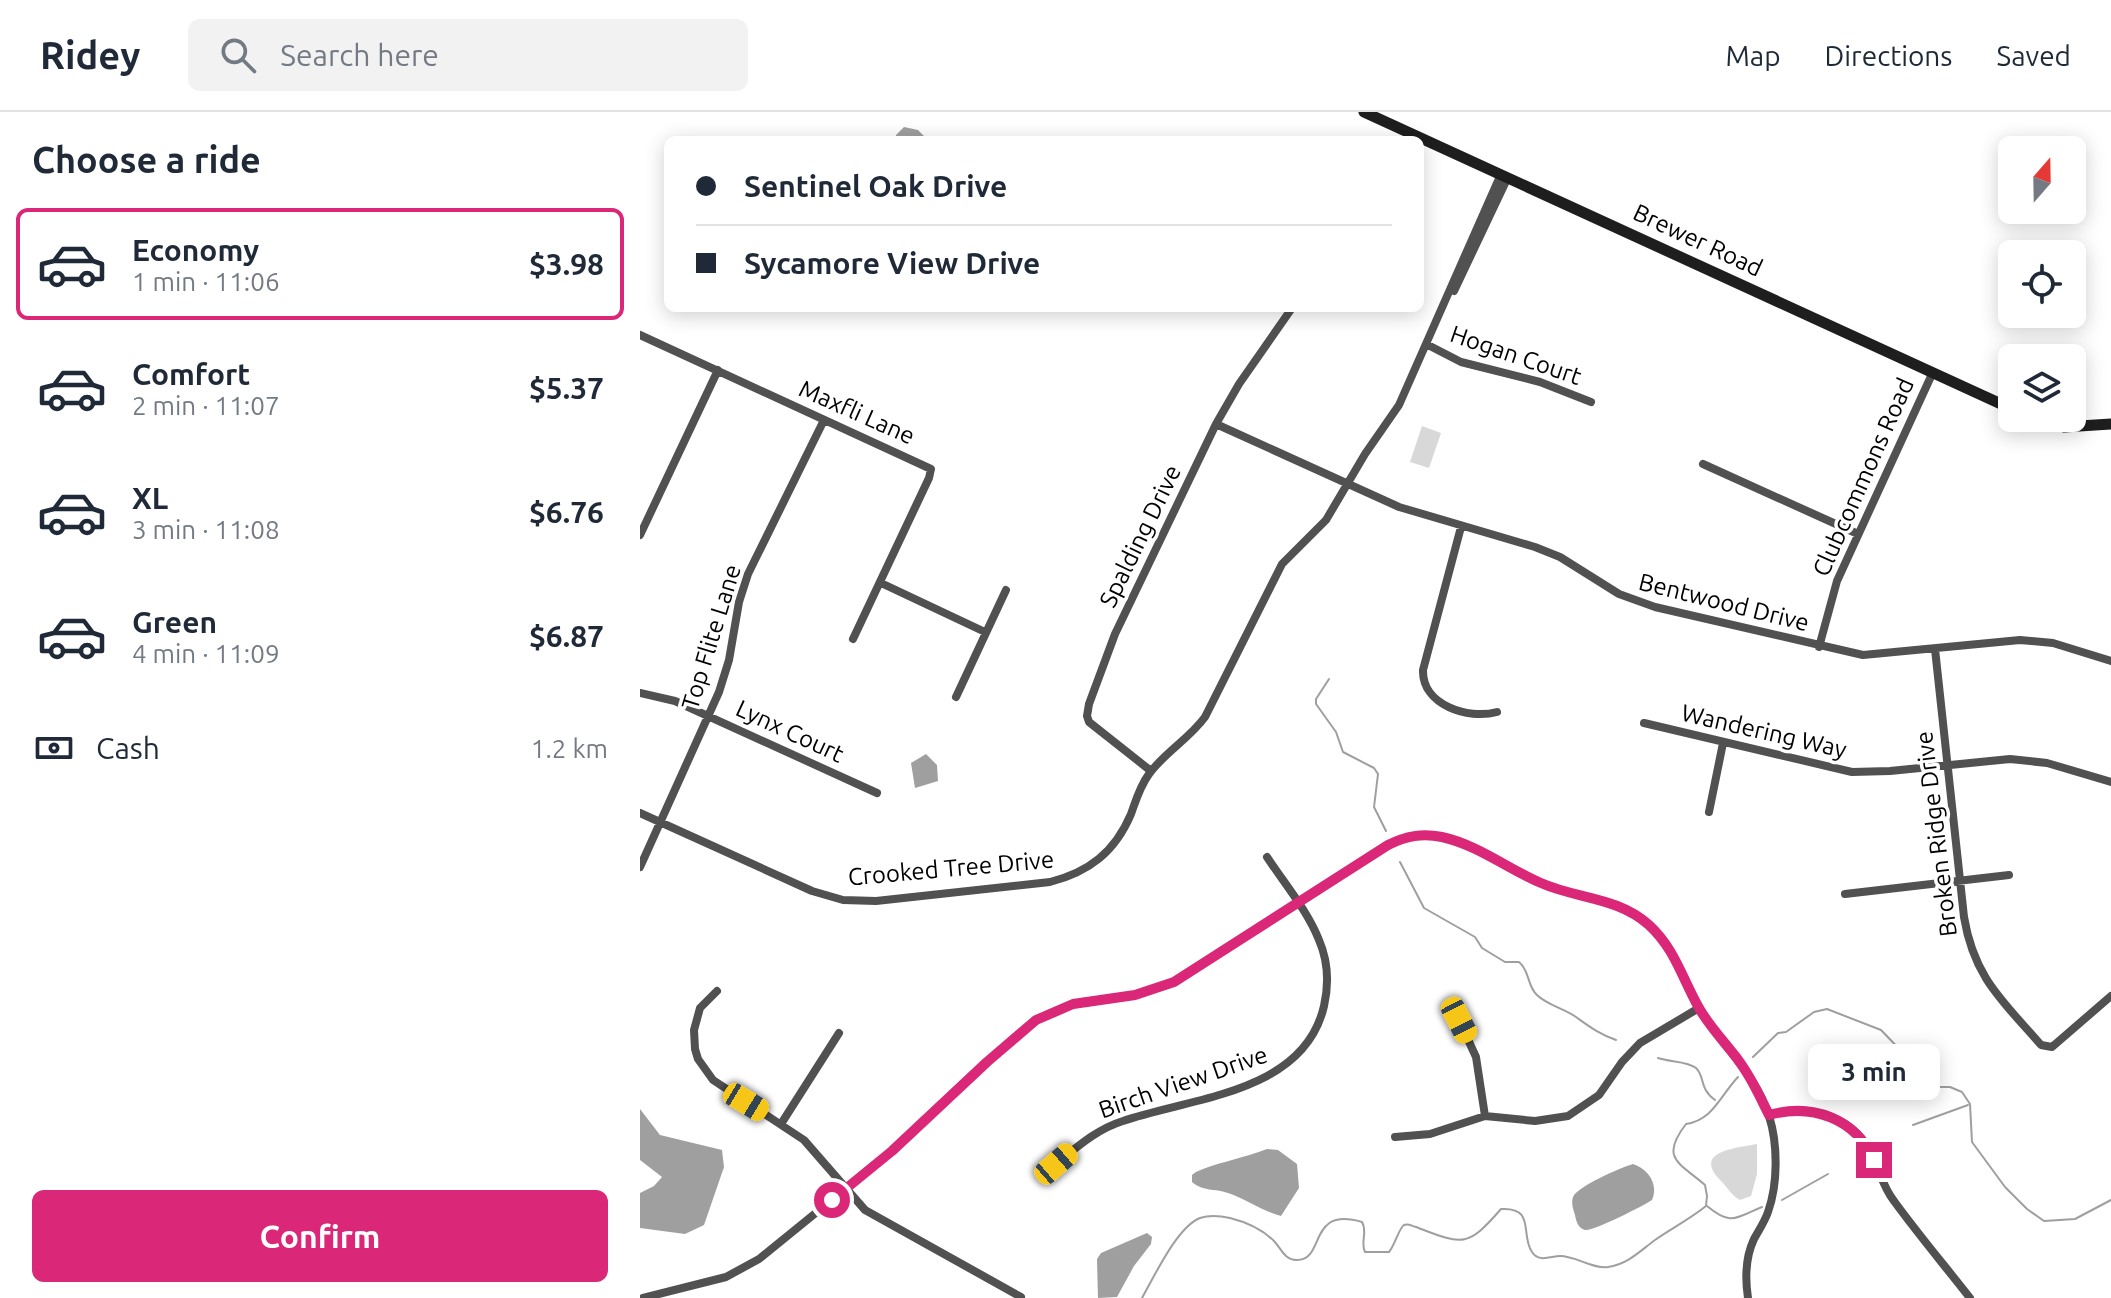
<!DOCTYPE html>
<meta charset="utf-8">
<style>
:root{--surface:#fff;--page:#f2f2f3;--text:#1f2937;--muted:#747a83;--line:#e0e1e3;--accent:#db2777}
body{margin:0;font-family:Ubuntu,sans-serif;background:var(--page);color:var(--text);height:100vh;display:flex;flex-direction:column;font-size:30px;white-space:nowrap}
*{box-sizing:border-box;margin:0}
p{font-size:26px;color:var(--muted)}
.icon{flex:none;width:44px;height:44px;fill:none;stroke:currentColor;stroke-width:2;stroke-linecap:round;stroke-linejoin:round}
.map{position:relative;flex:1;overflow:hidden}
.details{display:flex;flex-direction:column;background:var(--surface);width:640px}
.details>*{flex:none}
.guide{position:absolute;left:24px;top:24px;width:760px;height:176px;border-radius:12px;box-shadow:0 4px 20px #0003;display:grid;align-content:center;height:176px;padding:0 32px;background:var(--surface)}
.needle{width:52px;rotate:20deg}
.buttons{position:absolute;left:1358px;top:24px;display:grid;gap:16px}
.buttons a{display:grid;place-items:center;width:88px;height:88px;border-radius:12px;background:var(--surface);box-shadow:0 4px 20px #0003;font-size:40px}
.end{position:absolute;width:36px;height:36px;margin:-18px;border:10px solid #db2777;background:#fff;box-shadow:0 0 0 4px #fff}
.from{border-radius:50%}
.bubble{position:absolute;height:56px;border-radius:12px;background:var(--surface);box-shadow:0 4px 20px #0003;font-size:26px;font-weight:700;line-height:56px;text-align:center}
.car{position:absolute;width:24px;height:48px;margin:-24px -12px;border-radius:10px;box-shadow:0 0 6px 2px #0007;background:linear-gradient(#f5c518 24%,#345 0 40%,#f5c518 0 76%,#345 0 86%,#f5c518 0)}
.guide b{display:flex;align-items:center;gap:28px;height:76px;font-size:30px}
.guide b+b{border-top:2px solid var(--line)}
.guide i{width:20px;height:20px;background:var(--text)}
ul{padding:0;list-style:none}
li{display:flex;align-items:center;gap:24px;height:112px;margin:0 16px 12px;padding:0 16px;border:4px solid transparent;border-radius:12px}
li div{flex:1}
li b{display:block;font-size:30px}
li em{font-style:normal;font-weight:700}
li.selected{border-color:var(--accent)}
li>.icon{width:72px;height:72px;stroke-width:1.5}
h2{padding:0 32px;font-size:36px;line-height:96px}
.pay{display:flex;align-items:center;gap:20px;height:88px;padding:0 32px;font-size:30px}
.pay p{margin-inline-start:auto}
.primary-button{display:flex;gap:16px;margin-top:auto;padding:16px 32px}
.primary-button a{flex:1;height:92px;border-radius:12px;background:var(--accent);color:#fff;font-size:32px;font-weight:700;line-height:92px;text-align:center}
header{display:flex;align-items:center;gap:48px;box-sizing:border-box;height:112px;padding:0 40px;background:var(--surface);border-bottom:2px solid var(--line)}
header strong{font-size:38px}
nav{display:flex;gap:44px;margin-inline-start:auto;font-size:28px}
.search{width:560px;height:72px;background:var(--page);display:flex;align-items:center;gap:20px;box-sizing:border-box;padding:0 28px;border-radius:12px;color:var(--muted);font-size:30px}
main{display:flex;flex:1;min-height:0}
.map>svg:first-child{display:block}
.green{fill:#d8d8d8}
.water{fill:#9f9f9f}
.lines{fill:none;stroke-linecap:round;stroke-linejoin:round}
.stream{stroke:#9f9f9f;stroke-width:2}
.street{stroke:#515151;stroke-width:8}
.secondary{stroke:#1e1e1e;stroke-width:11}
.route{stroke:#db2777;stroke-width:10}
.labels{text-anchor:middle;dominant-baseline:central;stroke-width:7;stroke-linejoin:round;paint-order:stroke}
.street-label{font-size:24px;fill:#000;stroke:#fff}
</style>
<header>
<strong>Ridey</strong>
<div class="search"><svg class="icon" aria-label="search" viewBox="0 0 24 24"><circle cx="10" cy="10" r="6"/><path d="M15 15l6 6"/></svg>Search here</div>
<nav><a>Map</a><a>Directions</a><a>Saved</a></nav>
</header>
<main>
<section class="details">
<h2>Choose a ride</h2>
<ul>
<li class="selected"><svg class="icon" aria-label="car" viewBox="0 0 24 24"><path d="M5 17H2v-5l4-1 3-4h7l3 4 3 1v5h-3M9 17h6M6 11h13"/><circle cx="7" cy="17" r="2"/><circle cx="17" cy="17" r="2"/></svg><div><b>Economy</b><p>1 min · 11:06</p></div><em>$3.98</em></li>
<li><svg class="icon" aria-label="car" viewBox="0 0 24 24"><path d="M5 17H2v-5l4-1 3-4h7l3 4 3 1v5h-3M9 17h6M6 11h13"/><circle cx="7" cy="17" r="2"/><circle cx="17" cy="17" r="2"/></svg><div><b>Comfort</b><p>2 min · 11:07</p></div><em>$5.37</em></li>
<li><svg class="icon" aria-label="car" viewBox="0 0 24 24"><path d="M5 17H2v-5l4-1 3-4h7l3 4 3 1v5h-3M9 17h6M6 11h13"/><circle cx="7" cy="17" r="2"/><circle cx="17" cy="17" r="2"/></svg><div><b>XL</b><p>3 min · 11:08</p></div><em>$6.76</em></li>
<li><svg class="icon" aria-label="car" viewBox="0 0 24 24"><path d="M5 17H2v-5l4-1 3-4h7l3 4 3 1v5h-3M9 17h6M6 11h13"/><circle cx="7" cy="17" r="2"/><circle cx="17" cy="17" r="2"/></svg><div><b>Green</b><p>4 min · 11:09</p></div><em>$6.87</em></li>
</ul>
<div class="pay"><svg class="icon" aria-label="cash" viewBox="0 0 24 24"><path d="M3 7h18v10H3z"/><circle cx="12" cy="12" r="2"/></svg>Cash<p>1.2 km</p></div>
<div class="primary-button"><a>Confirm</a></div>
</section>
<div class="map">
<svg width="1471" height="1186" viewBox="0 0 1471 1186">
<rect width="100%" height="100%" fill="#fff"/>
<path class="green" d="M782,314L801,321L789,356L770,350Z
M1117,1032V1062L1111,1084L1100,1088C1091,1083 1088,1076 1081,1069C1051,1039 1097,1036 1117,1032Z"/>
<path class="water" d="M264,15L278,18L288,28H256V23Z
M286,642L297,653L298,669L275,676L271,651Z
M0,997L20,1023L82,1038L84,1055L64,1113L45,1122L0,1116V1081L14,1074L22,1065L0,1048Z
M627,1037L638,1038L657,1052L659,1076L641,1104C622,1099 606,1087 588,1081C574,1076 564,1080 552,1070V1063C559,1055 611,1044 627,1037Z
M993,1052C1008,1057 1019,1072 1012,1088C1003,1094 952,1120 945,1118C938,1116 936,1109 935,1103C933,1097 931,1091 933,1085C938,1074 980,1056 993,1052Z
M507,1121L512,1125L511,1132L494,1154L477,1185L458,1186L457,1147L461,1141Z"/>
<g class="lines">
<path class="stream" d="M689,567L676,587V592L696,620L703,640L734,656L738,662L734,695L746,719
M760,750L784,796L835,825L842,836L865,850H879C890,859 887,874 897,883C907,893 925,897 936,905C950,915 959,922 976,928
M1113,945L1138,921L1146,920L1174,900L1187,897L1241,918L1267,945L1282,965L1296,975H1310L1322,980L1330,992L1332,1030L1365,1075L1387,1097L1404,1109L1435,1107L1471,1088
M1018,946C1029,950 1048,949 1056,956C1065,964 1059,977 1075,988
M1273,1013L1328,993
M1142,1088L1188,1062
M1067,1094C1091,1114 1095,1106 1122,1095
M502,1186C514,1165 537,1115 560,1106C569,1103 581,1104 590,1106C606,1110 622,1117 634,1129C641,1136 644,1148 657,1148C686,1148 667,1094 722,1110C728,1120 720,1130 725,1140H749C755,1133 759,1116 764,1113C768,1111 772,1114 776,1115C823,1133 827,1136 861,1097C896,1095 880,1123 892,1140C899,1151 911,1144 920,1144C936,1144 952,1157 968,1155C988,1152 1000,1139 1015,1128C1032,1116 1050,1107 1066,1094L1067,1084L1065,1073C1040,1051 1019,1047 1046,1012C1073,1008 1080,984 1098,965"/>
<path class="street" d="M814,179L868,65
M0,223L291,357L289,366L213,527
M788,233L821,250L900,270L951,290
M576,312L759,395L895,435L920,445L979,482L1015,495L1223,543L1380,528L1413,531L1471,549
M1063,352L1218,422
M821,415L783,558C782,593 828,608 857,600
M0,423L78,258
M241,471L345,520
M1179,535L1197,469L1293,260
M1295,537L1324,805C1334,866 1363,889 1401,933L1412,935L1471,884
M0,581L35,589L237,681
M316,585L366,478
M1004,611L1212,660L1250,659L1370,647L1407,651L1471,670
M511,659L449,610L447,604L449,592L475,522L576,312L599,272L652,196
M1069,700L1083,631
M0,701L172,779L203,788L236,789L410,770C449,760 475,740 491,702C496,688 500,674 509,662C525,640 549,627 565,605L642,452L686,408L725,342L759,293L861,62
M0,755L79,580L89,548L99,490L108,462L184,308
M1205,782L1369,763
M77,879L60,896L54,918L55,937L58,947L73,968L164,1028L225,1098L381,1185
M819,908L836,945L845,1004
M1129,1003C1167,992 1210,1002 1230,1039C1239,1056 1242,1074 1254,1089C1278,1122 1305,1154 1330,1186
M141,1012L199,921
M755,1025L790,1022L845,1004L895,1009L928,1004L959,983L982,950L1000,931L1059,896
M416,1052C437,1035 457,1017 483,1009C553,985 664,981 684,894C689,872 688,849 679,828C667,798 644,771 627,745
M3,1186L86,1165L119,1147L252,1039L347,950L396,908L433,892L495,883L534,870L748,733C765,724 782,721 801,725C839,733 870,758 905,773C942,787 981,786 1011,815C1038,841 1042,868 1060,898C1082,934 1116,962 1129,1004C1138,1032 1138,1072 1128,1100C1125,1109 1119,1118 1114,1127C1105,1146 1105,1166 1108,1186"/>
<path class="secondary" d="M724,0L1372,297
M1392,306L1424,315L1471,312"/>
</g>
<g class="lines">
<path class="route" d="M192,1088L252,1039L347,950L396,908L433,892L495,883L534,870L748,733C766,724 782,721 802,725C838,733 868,757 901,771C937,787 978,785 1009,813C1035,837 1042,866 1059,896C1068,912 1081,926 1092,940C1108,959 1118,981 1129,1003C1172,991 1215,1006 1234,1048"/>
</g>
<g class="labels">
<g class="street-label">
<text transform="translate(1058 128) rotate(25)">Brewer Road</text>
<text transform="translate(876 243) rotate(19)">Hogan Court</text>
<text transform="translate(217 300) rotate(24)">Maxfli Lane</text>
<text transform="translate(1223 365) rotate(-66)">Clubcommons Road</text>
<text transform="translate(500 424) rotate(-64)">Spalding Drive</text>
<text transform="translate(1084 490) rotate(14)">Bentwood Drive</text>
<text transform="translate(71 525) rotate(-73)">Top Flite Lane</text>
<text transform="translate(150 619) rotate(25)">Lynx Court</text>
<text transform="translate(1124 619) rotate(13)">Wandering Way</text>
<text transform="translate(1296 722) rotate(-97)">Broken Ridge Drive</text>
<text transform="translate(311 756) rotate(-5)">Crooked Tree Drive</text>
<text transform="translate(543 970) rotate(-19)">Birch View Drive</text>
</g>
</g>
</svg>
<div class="buttons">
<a><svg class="needle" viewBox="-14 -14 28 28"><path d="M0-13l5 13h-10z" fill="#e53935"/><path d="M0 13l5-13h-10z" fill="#747a83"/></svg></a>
<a><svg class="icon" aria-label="locate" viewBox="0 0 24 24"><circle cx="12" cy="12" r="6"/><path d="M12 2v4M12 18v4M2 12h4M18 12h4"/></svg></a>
<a><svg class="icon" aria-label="layers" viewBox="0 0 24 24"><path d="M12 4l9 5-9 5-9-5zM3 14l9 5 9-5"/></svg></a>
</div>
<i class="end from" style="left:192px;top:1088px"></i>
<i class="end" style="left:1234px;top:1048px"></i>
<div class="bubble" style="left:1168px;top:932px;width:132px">3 min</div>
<i class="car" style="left:819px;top:908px;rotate:153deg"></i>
<i class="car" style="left:106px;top:990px;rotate:121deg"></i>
<i class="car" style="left:416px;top:1052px;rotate:49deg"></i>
<div class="guide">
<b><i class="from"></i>Sentinel Oak Drive</b>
<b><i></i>Sycamore View Drive</b>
</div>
</div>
</main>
